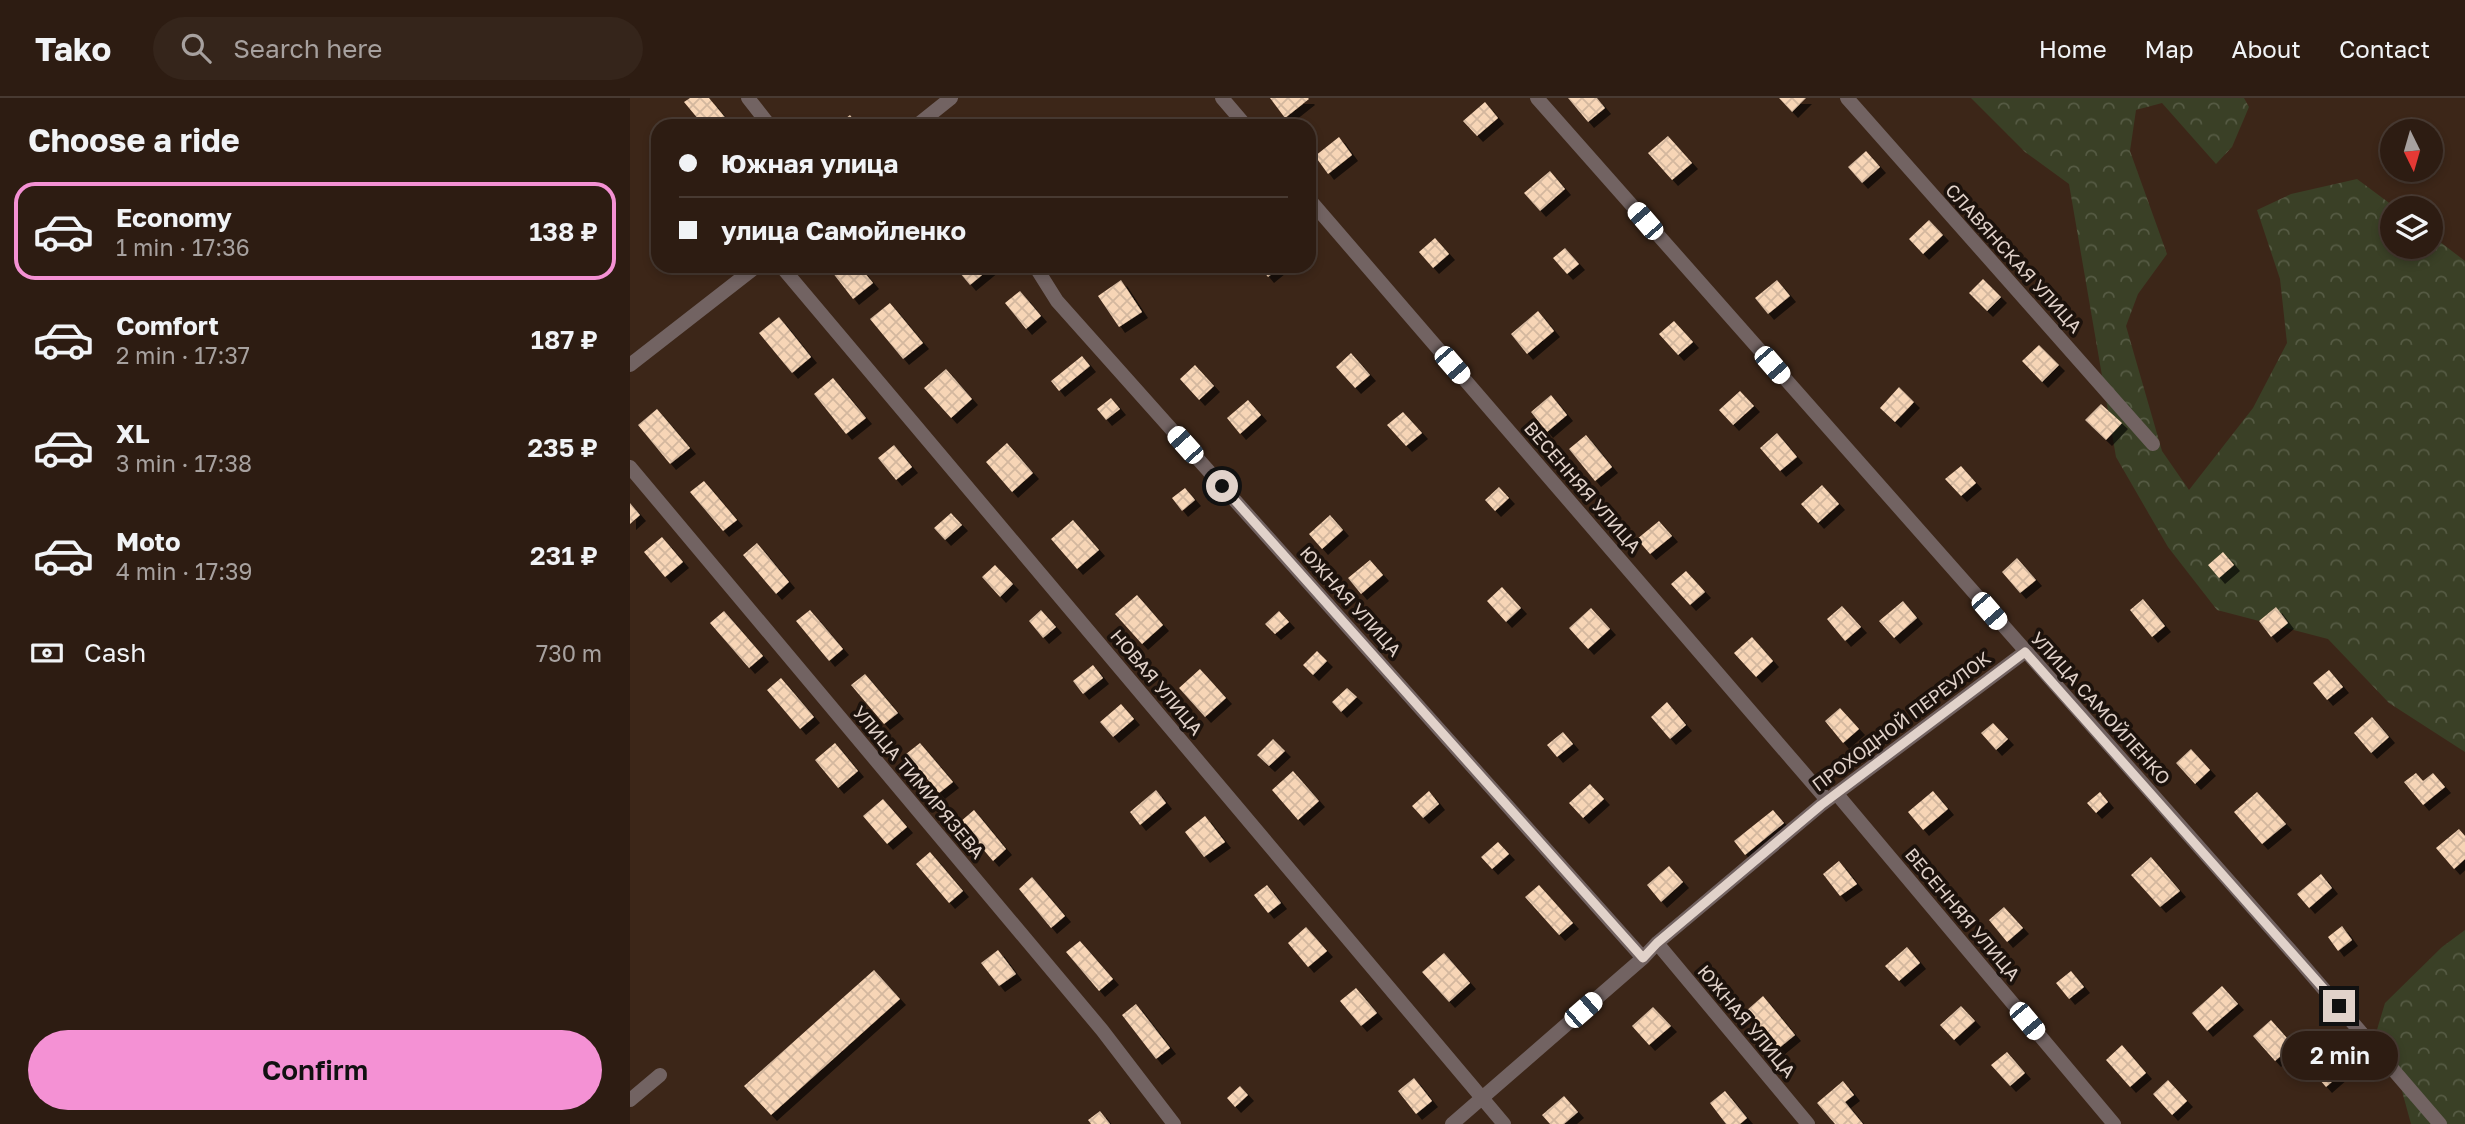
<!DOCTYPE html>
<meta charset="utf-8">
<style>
:root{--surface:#2d1c12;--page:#35251b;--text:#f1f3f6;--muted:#a7a19f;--line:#483a32;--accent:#f491d4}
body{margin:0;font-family:"Golos Text",sans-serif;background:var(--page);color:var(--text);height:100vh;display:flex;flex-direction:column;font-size:26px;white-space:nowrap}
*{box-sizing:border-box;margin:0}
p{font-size:23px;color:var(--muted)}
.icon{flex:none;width:38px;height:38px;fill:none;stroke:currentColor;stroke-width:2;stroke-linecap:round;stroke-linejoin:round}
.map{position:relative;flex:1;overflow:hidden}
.sheet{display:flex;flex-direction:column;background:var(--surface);width:630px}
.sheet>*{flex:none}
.hud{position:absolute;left:21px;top:21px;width:665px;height:154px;border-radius:21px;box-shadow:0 4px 10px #0003,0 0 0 2px var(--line);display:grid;align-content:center;height:154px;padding:0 28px;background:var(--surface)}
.needle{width:46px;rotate:175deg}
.controls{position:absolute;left:1750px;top:21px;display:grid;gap:14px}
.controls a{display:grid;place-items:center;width:63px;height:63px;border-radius:50%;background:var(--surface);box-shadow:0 4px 10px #0003,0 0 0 2px var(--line);font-size:35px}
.end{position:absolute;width:32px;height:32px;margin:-16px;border:9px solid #e1d2ca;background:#111;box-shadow:0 0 0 4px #111}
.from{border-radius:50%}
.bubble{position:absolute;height:49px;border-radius:24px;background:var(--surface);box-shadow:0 4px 10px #0003,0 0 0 2px var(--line);font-size:23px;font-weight:600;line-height:49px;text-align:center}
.car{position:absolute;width:21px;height:42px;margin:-21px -10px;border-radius:9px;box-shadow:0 0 5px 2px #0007;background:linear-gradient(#fff 24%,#345 0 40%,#fff 0 76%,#345 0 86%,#fff 0)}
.hud b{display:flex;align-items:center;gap:24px;height:66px;font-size:26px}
.hud b+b{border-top:2px solid var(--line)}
.hud i{width:18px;height:18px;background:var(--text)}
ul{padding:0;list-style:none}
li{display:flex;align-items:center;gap:21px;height:98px;margin:0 14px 10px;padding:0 14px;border:4px solid transparent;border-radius:21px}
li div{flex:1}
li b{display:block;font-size:26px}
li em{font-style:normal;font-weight:600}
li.on{border-color:var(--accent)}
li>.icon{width:63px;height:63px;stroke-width:1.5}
h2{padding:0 28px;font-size:32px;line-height:84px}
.pay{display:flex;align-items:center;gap:18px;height:77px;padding:0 28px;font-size:26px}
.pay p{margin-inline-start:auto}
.cta{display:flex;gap:14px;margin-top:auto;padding:14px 28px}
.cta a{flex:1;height:80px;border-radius:42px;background:var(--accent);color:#111;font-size:28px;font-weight:600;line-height:80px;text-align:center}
header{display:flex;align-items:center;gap:42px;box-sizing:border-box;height:98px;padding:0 35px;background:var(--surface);border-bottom:2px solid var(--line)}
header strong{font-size:33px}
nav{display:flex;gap:38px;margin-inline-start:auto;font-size:24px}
.search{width:490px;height:63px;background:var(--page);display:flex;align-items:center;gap:18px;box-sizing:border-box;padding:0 24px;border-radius:38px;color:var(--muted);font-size:26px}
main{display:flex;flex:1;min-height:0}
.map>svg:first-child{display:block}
.forest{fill:url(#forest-crowns)}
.building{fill:url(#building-cross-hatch);filter:url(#shadow)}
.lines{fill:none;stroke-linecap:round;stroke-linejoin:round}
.street{stroke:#726362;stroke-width:14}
.route{stroke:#e1d2ca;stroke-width:9}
.labels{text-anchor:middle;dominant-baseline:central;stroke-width:7;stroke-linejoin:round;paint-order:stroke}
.street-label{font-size:18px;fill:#e1d2ca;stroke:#1c120c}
</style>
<header>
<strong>Tako</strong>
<div class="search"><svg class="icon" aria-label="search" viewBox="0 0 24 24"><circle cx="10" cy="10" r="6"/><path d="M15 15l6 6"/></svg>Search here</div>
<nav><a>Home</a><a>Map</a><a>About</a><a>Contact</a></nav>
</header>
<main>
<section class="sheet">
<h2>Choose a ride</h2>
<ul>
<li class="on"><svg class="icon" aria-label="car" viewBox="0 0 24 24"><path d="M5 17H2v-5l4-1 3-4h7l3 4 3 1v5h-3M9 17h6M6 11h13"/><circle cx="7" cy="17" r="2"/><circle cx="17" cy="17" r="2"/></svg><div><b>Economy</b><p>1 min · 17:36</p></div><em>138 ₽</em></li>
<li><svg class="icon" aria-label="car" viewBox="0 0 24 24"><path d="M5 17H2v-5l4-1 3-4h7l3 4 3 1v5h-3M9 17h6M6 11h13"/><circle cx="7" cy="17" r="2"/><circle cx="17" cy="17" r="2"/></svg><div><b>Comfort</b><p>2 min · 17:37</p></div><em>187 ₽</em></li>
<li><svg class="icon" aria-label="car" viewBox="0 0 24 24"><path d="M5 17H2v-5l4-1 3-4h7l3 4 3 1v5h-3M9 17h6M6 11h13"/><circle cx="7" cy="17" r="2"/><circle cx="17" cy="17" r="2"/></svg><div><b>XL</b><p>3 min · 17:38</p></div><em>235 ₽</em></li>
<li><svg class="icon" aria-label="car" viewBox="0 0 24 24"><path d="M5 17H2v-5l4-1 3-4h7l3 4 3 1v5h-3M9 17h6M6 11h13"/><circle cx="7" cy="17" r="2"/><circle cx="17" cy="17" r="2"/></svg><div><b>Moto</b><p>4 min · 17:39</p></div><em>231 ₽</em></li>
</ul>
<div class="pay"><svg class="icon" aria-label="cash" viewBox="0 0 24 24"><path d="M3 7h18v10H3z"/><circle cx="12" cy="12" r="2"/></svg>Cash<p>730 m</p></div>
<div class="cta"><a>Confirm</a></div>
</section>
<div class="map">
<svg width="1835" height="1026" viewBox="0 0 1835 1026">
<defs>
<pattern id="forest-crowns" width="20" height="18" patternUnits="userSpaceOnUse" patternTransform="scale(1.75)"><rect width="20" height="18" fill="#3a4026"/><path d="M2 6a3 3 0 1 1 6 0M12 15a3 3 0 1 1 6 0" fill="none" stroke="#565b44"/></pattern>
<pattern id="building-cross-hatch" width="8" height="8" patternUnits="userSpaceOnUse" patternTransform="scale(1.75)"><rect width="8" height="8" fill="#f7d5b6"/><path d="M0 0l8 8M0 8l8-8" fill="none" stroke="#d3b79e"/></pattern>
<filter id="shadow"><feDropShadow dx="6" dy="6" stdDeviation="0" flood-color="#0009"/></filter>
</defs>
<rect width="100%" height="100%" fill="#3c2618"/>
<path class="forest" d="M1341,0H1614L1619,9L1602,49L1586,66L1532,5L1506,12L1500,53L1537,156L1508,196L1496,228L1532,353L1559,392L1623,310L1657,245L1650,181L1627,112L1661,96L1727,81L1766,110H1762V149H1801V137L1835,163V654L1759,605L1698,541L1587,512L1538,449L1486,359L1439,86L1395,54Z
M1835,832V1026H1781L1769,982L1743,945L1755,905L1812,849Z"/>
<path class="building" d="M60,0H79L102,28H74L54,4Z
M640,0H678L679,1L655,20Z
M938,0H967L975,10L958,24Z
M1149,0H1176L1162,14Z
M855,4L868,20L847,38L833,23Z
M220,17L228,28H206Z
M1038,38L1062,65L1042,82L1018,55Z
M709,39L722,57L698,76L685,58Z
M1236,53L1250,69L1232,85L1218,69Z
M920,73L935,91L910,113L894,95Z
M1299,122L1313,137L1293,156L1279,141Z
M805,140L819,156L803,170L789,154Z
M935,150L949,166L937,176L923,160Z
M202,168H229L243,185L223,201L199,170Z
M338,168H363L340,187L330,175Z
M629,168H647L649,170L638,179Z
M1353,181L1371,199L1357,213L1339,195Z
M491,182L512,214L489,229L468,198Z
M1147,182L1160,198L1138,216L1125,200Z
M390,193L411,218L396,231L375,205Z
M260,205L293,245L273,261L240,221Z
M908,213L924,233L897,256L881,236Z
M149,219L181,259L162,275L129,235Z
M1044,223L1063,244L1048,257L1029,236Z
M1409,247L1429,267L1412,284L1392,263Z
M721,255L740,277L725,290L706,269Z
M452,258L460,268L429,293L421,283Z
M565,267L584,288L569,302L550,281Z
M316,271L342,301L321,320L294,290Z
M203,280L236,320L216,336L184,296Z
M1269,289L1284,304L1265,324L1250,310Z
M1110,293L1124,308L1103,327L1089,312Z
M921,297L937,317L917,334L901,314Z
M481,300L490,311L476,322L467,311Z
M618,302L631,317L610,336L597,320Z
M1471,306L1492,325L1476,342L1455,322Z
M27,311L60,350L40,366L8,327Z
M773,314L792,335L776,348L757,327Z
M1147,335L1167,359L1150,373L1130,350Z
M956,337L982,369L965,383L939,351Z
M377,345L403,375L382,394L356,364Z
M264,347L282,369L266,382L248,360Z
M1331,368L1346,385L1331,398L1315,381Z
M74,383L107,422L93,433L60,394Z
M1192,387L1209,406L1188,425L1171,406Z
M869,389L879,400L865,413L855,402Z
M555,390L565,402L552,413L542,400Z
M0,405L10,417L0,426Z
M321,415L332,427L315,442L304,430Z
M700,417L713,432L692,451L679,436Z
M443,422L469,452L447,471L421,441Z
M1029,423L1042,438L1020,456L1007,441Z
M32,439L53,464L35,479L14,454Z
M127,445L159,484L146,496L113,457Z
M1593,454L1604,467L1589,480L1578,467Z
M1387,460L1406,482L1390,495L1372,474Z
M740,462L753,477L731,496L718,480Z
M365,467L383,486L370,499L352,479Z
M1056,473L1075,494L1060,507L1041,486Z
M872,489L891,510L876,524L857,503Z
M507,497L533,527L512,546L485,516Z
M1513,501L1535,528L1522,539L1500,512Z
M1273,503L1287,520L1264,540L1249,523Z
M1212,508L1231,529L1215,543L1197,521Z
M1646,509L1658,525L1641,539L1629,523Z
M961,510L980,531L958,551L939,530Z
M180,512L213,551L199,563L166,523Z
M411,512L426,529L413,540L399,523Z
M94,513L133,558L119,570L80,525Z
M649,513L659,524L645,536L635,526Z
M1122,539L1143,563L1126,579L1104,555Z
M687,553L697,563L683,577L673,567Z
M463,567L473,580L453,596L443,583Z
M570,571L596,600L575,619L549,590Z
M1699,572L1713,589L1697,602L1683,585Z
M235,576L268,615L254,626L221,587Z
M151,580L184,619L170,631L137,592Z
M717,590L727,599L711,614L702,604Z
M1037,604L1056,627L1040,641L1021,619Z
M491,606L504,621L483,639L470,624Z
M1210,610L1229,631L1213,645L1195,623Z
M1742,619L1759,639L1741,655L1724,635Z
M1363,625L1378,641L1366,652L1351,635Z
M933,634L943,646L927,659L917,647Z
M643,641L655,653L639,668L627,657Z
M205,645L228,673L208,690L185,662Z
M290,645L323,684L309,695L276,656Z
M1561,651L1580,672L1565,686L1546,665Z
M663,673L689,703L668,722L642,692Z
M1786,675L1793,683L1803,675L1815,689L1793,707L1774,684Z
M960,686L974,701L953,720L939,705Z
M526,692L536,705L510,727L500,714Z
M799,693L809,706L793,720L782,708Z
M1303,693L1318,711L1293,732L1278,714Z
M1470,694L1478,704L1466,715L1457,705Z
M1627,694L1656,726L1632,746L1604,714Z
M253,701L277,729L257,746L233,718Z
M344,712L376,751L363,763L330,724Z
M1143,712L1154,725L1115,757L1104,743Z
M575,718L595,744L574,759L555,734Z
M1829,731L1835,738V761L1824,771L1806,750Z
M868,744L879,756L862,771L851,759Z
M300,754L333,793L319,805L286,766Z
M1521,759L1550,793L1530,809L1501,777Z
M1209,763L1227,786L1210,798L1193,776Z
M1039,768L1053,784L1031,804L1017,787Z
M1691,776L1702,790L1679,810L1667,796Z
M402,779L435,818L421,830L389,791Z
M637,787L651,805L638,815L624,797Z
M909,787L943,825L929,837L895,799Z
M1374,809L1393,830L1377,844L1359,822Z
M1712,828L1722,842L1708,853L1698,839Z
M676,829L697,853L678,869L658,845Z
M450,843L483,881L469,893L436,854Z
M1277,849L1290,865L1269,883L1255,868Z
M368,852L386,876L369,888L351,865Z
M814,855L840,885L819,904L792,874Z
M244,872L270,901L141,1017L114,988Z
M1441,873L1454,889L1439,901L1426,885Z
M1592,888L1608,906L1577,933L1562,915Z
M726,890L747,915L731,928L710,903Z
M1133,898L1165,937L1148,951L1116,913Z
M506,906L540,950L526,961L492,917Z
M1331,908L1345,923L1324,942L1310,927Z
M1023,909L1041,928L1019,947L1002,928Z
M1641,922L1663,947L1645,963L1623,938Z
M1492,947L1516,975L1500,989L1476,962Z
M1377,954L1395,975L1380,988L1361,967Z
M1693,954L1712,975L1696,989L1677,967Z
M784,980L802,1003L786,1016L768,993Z
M1538,982L1557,1003L1542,1017L1523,996Z
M1213,983L1224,997L1215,1004L1233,1026H1205L1187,1005Z
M610,988L618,997L605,1009L597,1000Z
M1095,993L1117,1020L1110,1026H1096L1080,1005Z
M934,998L948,1014L934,1026H920L912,1017Z
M470,1013L480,1026H461L458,1022Z"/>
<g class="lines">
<path class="street" d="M118,0L140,28
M592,0L616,28
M907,0L1660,852L1810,1026
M1217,0L1523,346
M286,28L321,0
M679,101L1197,702
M151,168L874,1026
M405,168L427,203L1013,860
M0,267L127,168
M0,369L472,932L544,1026
M1206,695L1484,1026
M1027,845L1178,1026
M0,1002L30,977
M822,1026L1013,860L1027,845L1191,707L1395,554"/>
</g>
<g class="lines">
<path class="route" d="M592,388L1013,860L1027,845L1191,707L1395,554L1709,908"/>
</g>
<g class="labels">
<g class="street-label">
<text transform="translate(1384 160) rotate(48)">СЛАВЯНСКАЯ УЛИЦА</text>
<text transform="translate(953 389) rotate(49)">ВЕСЕННЯЯ УЛИЦА</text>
<text transform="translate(721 503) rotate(48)">ЮЖНАЯ УЛИЦА</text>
<text transform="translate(527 584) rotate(50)">НОВАЯ УЛИЦА</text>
<text transform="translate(1471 610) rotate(48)">УЛИЦА САМОЙЛЕНКО</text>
<text transform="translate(1271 623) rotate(-37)">ПРОХОДНОЙ ПЕРЕУЛОК</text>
<text transform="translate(289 684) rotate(50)">УЛИЦА ТИМИРЯЗЕВА</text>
<text transform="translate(1333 816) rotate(50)">ВЕСЕННЯЯ УЛИЦА</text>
<text transform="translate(1117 923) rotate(50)">ЮЖНАЯ УЛИЦА</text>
</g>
</g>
</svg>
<div class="controls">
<a><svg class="needle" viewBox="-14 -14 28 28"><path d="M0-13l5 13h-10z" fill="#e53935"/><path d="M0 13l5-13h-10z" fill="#a7a19f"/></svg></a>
<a><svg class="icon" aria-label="layers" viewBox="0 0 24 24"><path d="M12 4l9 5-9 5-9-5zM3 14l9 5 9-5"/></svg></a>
</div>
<i class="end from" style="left:592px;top:388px"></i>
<i class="end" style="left:1709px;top:908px"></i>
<div class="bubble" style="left:1652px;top:933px;width:116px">2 min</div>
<i class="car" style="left:1015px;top:123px;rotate:319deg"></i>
<i class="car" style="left:822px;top:267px;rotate:139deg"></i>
<i class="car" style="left:1142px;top:267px;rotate:139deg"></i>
<i class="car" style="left:555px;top:347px;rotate:318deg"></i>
<i class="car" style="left:1359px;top:513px;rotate:139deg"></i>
<i class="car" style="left:953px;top:912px;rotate:49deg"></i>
<i class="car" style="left:1397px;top:923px;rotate:140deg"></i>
<div class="hud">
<b><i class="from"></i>Южная улица</b>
<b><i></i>улица Самойленко</b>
</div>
</div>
</main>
